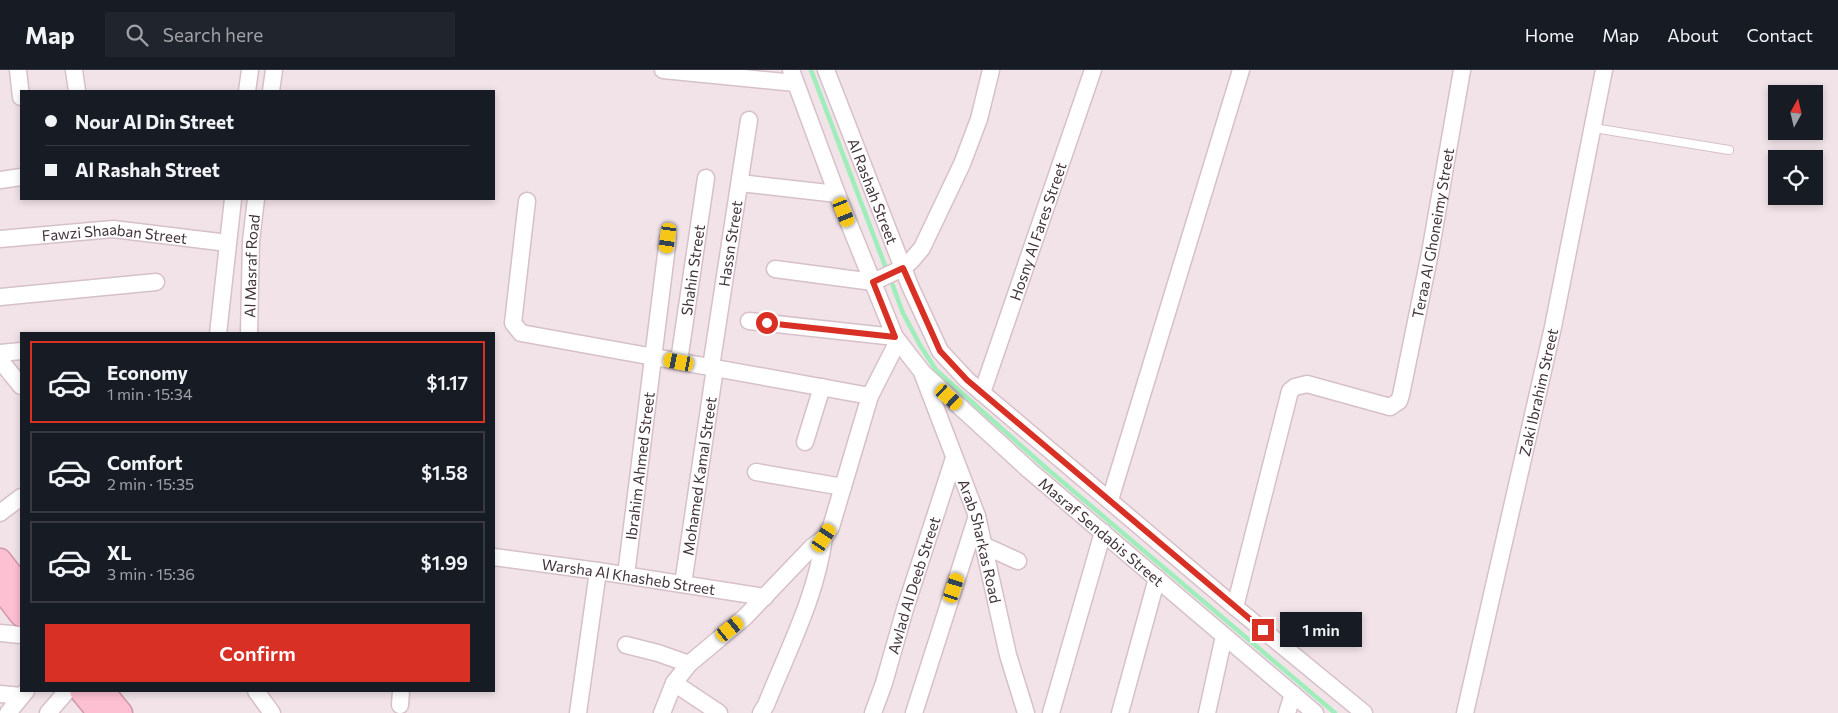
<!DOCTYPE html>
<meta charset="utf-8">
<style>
:root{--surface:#171b24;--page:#20242c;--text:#f1f3f6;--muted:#9ea1a6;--line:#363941;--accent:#d93025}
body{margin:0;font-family:Commissioner,sans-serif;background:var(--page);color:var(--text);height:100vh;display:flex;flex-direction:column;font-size:19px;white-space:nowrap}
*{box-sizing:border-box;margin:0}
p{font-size:16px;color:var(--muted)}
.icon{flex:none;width:28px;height:28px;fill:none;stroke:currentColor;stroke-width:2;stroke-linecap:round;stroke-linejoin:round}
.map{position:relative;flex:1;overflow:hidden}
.sheet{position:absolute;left:20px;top:262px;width:475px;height:360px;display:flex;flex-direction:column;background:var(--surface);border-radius:0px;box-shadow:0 2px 8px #0003}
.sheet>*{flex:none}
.top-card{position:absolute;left:20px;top:20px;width:475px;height:110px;border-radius:0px;box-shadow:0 2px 8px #0003;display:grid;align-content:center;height:110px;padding:0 25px;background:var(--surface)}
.needle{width:32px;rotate:8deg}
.controls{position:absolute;left:1768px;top:15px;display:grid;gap:10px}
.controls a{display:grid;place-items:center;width:55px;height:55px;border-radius:0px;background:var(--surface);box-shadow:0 2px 8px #0003;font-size:25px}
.end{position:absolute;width:22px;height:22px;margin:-11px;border:6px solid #d93025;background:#fff;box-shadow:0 0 0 2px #fff}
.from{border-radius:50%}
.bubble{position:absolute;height:35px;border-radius:0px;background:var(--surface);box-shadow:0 2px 8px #0003;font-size:16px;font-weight:600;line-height:35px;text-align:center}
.car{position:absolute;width:15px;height:30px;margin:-15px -8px;border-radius:6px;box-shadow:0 0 4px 1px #0007;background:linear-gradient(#f5c518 24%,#345 0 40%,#f5c518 0 76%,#345 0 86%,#f5c518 0)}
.top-card b{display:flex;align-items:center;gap:18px;height:48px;font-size:19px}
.top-card b+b{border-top:1px solid var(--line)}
.top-card i{width:12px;height:12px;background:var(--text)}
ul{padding:9px 0 0;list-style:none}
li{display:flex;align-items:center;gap:15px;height:82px;margin:0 10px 8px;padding:0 15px;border:2px solid var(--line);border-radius:0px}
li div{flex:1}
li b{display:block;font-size:19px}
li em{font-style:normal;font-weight:600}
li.current{border-color:var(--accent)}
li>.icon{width:45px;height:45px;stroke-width:1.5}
.cta{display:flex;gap:10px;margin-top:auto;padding:10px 25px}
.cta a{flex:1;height:58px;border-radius:0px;background:var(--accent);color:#fff;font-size:20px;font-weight:600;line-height:58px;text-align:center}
header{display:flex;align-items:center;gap:30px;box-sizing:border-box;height:70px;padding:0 25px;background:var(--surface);border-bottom:1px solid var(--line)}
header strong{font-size:24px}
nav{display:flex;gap:28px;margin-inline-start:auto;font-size:18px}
.search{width:350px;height:45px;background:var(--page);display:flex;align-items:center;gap:12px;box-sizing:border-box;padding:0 18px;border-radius:0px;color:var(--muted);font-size:19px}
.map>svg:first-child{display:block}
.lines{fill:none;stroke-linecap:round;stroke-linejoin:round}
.stream{stroke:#9fedba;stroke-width:4.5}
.service-casing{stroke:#d7c0c9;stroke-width:10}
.minor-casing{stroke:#d7c0c9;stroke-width:19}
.secondary-casing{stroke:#d395a9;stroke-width:25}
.service{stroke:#fff;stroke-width:8}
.minor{stroke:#fff;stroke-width:16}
.secondary{stroke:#fdc0d3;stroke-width:22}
.route{stroke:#d93025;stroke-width:6}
.labels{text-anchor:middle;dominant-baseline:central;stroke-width:4.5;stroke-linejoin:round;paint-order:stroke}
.street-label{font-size:15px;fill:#42333a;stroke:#fff}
</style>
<header>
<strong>Map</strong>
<div class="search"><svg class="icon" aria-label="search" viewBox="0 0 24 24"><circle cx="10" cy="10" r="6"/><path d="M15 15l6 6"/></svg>Search here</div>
<nav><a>Home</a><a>Map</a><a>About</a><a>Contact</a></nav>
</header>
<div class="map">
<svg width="1838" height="643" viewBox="0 0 1838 643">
<rect width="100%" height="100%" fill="#f1e3e8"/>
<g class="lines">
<path class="stream" d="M811,0L887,201
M890,208L903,243L920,275L936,300L1045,397L1335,643"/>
<defs>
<path id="service" d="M1594,58L1729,80"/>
<g id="minor">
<path d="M18,0L21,27"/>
<path d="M74,0L77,21"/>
<path d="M663,0L795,13"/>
<path id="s1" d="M791,0L837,124L895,267L923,303L1029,400L1315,643"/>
<path id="s2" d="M826,0L910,216L940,281L967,310L1235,537L1364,643"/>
<path d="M247,21L250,0"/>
<path d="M271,21L274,0"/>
<path d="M0,110L21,107"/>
<path d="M740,113L837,124"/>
<path d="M527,131L513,253L521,263L870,326"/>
<path id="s3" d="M0,169L113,159L228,173"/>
<path d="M775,199L873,212L903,198L911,191L922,178L962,94L979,49L991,0"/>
<path d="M0,227L156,212"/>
<path d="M749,251L895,267"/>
<path d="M218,264L233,129"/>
<path id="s4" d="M249,264L251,171L256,129"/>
<path d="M0,283L21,281"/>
<path d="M0,290L21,316"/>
<path id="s5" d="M679,291L706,108"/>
<path id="s6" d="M711,297L749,50"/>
<path id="s7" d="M923,305L977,446L1008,585L1026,643"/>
<path id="s8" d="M982,323L1093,0"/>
<path d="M805,372L822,317"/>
<path d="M756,402L843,417"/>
<path d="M1110,430L1241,0"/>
<path d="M0,443L21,427"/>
<path d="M983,475L1018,491"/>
<path id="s9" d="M494,487L598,501L765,527"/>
<path id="s10" d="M626,505L668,168"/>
<path id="s11" d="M683,514L715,298"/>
<path id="s12" d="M1235,537L1290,321L1295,317L1307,314L1390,337L1399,331L1401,325L1430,183L1462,0"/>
<path d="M0,563L21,565"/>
<path d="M626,575L658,583L689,594"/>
<path d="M674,613L719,643"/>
<path d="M256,621L272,643"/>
<path d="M0,624L21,626"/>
<path d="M400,635L401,621"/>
<path d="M8,643L26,621"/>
<path d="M48,643L67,621"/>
<path d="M578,643L598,501"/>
<path d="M662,643L674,613L689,594L745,547L812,477L824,468L831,457L870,326L898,271"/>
<path d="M761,643L766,635C788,580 816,527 824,468"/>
<path id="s13" d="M873,643L884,613L905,539L954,388"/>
<path d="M914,643L977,446"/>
<path d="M1051,643L1103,462"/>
<path d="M1120,643L1157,508"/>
<path d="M1207,643L1224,566"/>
<path d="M1287,643L1293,624"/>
<path id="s14" d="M1465,643L1553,257L1604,0"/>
</g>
<path id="secondary" d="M0,490L21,517
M0,518L21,545
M81,621L99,643
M103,621L121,643"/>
</defs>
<use href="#service" class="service-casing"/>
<use href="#minor" class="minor-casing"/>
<use href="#secondary" class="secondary-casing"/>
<use href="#service" class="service"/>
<use href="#minor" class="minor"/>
<use href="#secondary" class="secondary"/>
</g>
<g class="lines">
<path class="route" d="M767,253L895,267L873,212L903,198L940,281L967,310L1263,560"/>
</g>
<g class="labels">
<g class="street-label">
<text stroke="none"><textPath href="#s2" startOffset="130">Al Rashah Street</textPath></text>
<text stroke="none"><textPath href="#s8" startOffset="171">Hosny Al Fares Street</textPath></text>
<text stroke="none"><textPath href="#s12" startOffset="510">Teraa Al Ghoneimy Street</textPath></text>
<text stroke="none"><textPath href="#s3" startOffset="115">Fawzi Shaaban Street</textPath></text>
<text stroke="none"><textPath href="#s6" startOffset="125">Hassn Street</textPath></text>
<text stroke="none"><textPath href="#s4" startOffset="68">Al Masraf Road</textPath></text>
<text stroke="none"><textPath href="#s5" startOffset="92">Shahin Street</textPath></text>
<text stroke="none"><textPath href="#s14" startOffset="329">Zaki Ibrahim Street</textPath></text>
<text stroke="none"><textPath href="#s10" startOffset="110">Ibrahim Ahmed Street</textPath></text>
<text stroke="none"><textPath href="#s11" startOffset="109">Mohamed Kamal Street</textPath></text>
<text stroke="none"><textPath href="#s1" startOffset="571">Masraf Sendabis Street</textPath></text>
<text stroke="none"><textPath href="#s7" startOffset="176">Arab Sharkas Road</textPath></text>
<text stroke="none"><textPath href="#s9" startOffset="136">Warsha Al Khasheb Street</textPath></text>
<text stroke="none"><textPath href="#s13" startOffset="134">Awlad Al Deeb Street</textPath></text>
</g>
</g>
</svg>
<div class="controls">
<a><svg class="needle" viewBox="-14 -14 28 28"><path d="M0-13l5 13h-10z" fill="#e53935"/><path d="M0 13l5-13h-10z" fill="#9ea1a6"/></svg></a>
<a><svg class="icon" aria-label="locate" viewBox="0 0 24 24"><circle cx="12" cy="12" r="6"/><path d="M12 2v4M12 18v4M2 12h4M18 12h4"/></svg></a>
</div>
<i class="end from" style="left:767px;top:253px"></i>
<i class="end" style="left:1263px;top:560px"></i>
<div class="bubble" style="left:1280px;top:542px;width:82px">1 min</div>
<i class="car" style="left:844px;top:142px;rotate:158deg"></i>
<i class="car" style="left:668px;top:168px;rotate:188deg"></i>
<i class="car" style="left:679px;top:292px;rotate:281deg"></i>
<i class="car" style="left:949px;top:327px;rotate:132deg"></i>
<i class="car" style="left:824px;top:468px;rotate:33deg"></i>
<i class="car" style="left:954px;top:518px;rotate:18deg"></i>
<i class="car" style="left:730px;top:559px;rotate:51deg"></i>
<div class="top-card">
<b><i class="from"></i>Nour Al Din Street</b>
<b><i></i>Al Rashah Street</b>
</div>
<section class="sheet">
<ul>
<li class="current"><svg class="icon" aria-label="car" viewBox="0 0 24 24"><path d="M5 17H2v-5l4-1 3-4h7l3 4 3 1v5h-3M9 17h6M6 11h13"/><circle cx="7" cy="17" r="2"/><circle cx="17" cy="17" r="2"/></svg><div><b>Economy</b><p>1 min · 15:34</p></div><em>$1.17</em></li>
<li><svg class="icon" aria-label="car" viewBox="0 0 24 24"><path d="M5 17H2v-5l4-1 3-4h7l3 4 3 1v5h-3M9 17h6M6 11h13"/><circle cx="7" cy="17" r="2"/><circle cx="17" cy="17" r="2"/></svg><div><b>Comfort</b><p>2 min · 15:35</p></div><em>$1.58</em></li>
<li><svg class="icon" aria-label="car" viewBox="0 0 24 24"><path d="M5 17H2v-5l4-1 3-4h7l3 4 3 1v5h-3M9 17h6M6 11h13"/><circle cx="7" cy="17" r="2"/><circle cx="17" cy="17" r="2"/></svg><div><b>XL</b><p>3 min · 15:36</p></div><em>$1.99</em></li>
</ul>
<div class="cta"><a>Confirm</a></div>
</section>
</div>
